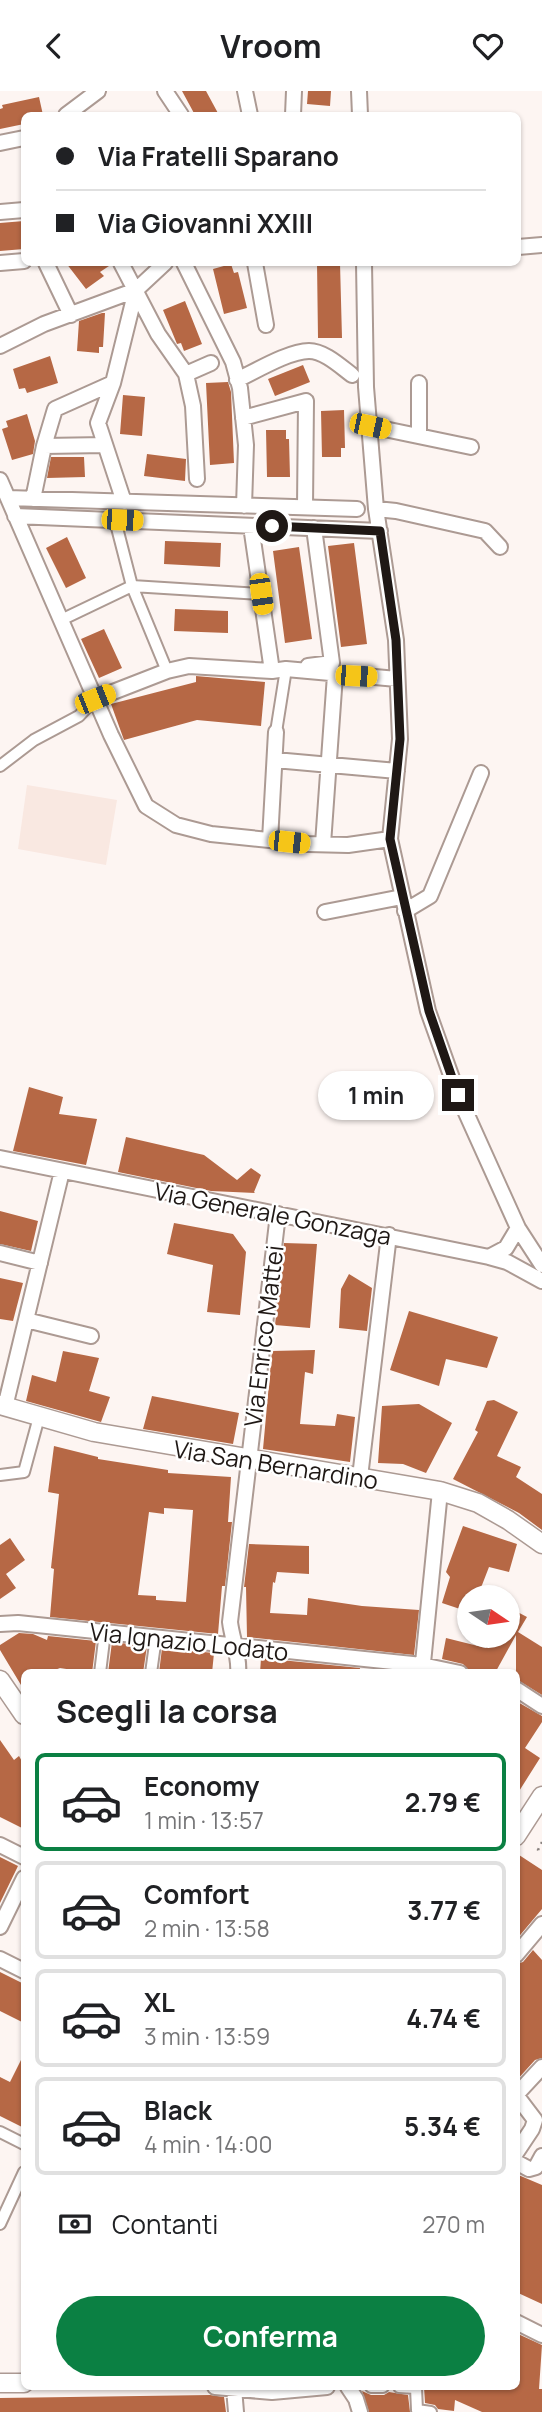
<!DOCTYPE html>
<html lang="it">
<meta charset="utf-8">
<style>
:root{--surface:#fff;--page:#f2f2f2;--text:#202124;--muted:#757577;--line:#e0e0e0;--accent:#0b8043}
body{margin:0;font-family:Manrope,sans-serif;background:var(--page);color:var(--text);height:100vh;display:flex;flex-direction:column;font-size:26px;white-space:nowrap}
*{box-sizing:border-box;margin:0}
p{font-size:23px;color:var(--muted)}
.icon{flex:none;width:38px;height:38px;fill:none;stroke:currentColor;stroke-width:2;stroke-linecap:round;stroke-linejoin:round}
.map{position:relative;flex:1;overflow:hidden}
.drawer{position:absolute;left:21px;top:1578px;width:499px;height:721px;display:flex;flex-direction:column;background:var(--surface);border-radius:10px;box-shadow:0 2px 5px #0004}
.drawer>*{flex:none}
.top-card{position:absolute;left:21px;top:21px;width:500px;height:154px;border-radius:10px;box-shadow:0 2px 5px #0004;display:grid;align-content:center;height:154px;padding:0 35px;background:var(--surface)}
.needle{width:46px;rotate:103deg}
.fabs{position:absolute;left:457px;top:1494px;display:grid;gap:14px}
.fabs a{display:grid;place-items:center;width:63px;height:63px;border-radius:50%;background:var(--surface);box-shadow:0 2px 5px #0004;font-size:35px}
.end{position:absolute;width:32px;height:32px;margin:-16px;border:9px solid #1f1815;background:#fff;box-shadow:0 0 0 4px #fff}
.from{border-radius:50%}
.bubble{position:absolute;height:49px;border-radius:24px;background:var(--surface);box-shadow:0 2px 5px #0004;font-size:23px;font-weight:700;line-height:49px;text-align:center}
.car{position:absolute;width:21px;height:42px;margin:-21px -10px;border-radius:9px;box-shadow:0 0 5px 2px #0007;background:linear-gradient(#f5c518 24%,#345 0 40%,#f5c518 0 76%,#345 0 86%,#f5c518 0)}
.top-card b{display:flex;align-items:center;gap:24px;height:66px;font-size:26px}
.top-card b+b{border-top:2px solid var(--line)}
.top-card i{width:18px;height:18px;background:var(--text)}
ul{padding:0;list-style:none}
li{display:flex;align-items:center;gap:21px;height:98px;margin:0 14px 10px;padding:0 21px;border:4px solid var(--line);border-radius:10px}
li div{flex:1}
li b{display:block;font-size:26px}
li em{font-style:normal;font-weight:700}
li.current{border-color:var(--accent)}
li>.icon{width:63px;height:63px;stroke-width:1.5}
h2{padding:0 35px;font-size:32px;line-height:84px}
.pay{display:flex;align-items:center;gap:18px;height:77px;padding:0 35px;font-size:26px}
.pay p{margin-inline-start:auto}
.primary-button{display:flex;gap:14px;margin-top:auto;padding:14px 35px}
.primary-button a{flex:1;height:80px;border-radius:42px;background:var(--accent);color:#fff;font-size:28px;font-weight:700;line-height:80px;text-align:center}
header{display:flex;justify-content:space-between;align-items:center;height:91px;padding:0 35px;background:var(--surface);font-size:32px;font-weight:700}
.map>svg:first-child{display:block}
.built{fill:#f9e8e1}
.building{fill:#b66845;fill-rule:evenodd}
.lines{fill:none;stroke-linecap:round;stroke-linejoin:round}
.pedestrian-casing{stroke:#ac9a93;stroke-width:14}
.minor-casing{stroke:#ac9a93;stroke-width:18}
.tertiary-casing{stroke:#ac9a93;stroke-width:21}
.path{stroke:#89827f;stroke-width:2.5;stroke-dasharray:2 5;stroke-linecap:butt}
.pedestrian{stroke:#fff;stroke-width:10}
.minor{stroke:#fff;stroke-width:14}
.tertiary{stroke:#fff;stroke-width:18}
.route{stroke:#1f1815;stroke-width:9}
.labels{text-anchor:middle;dominant-baseline:central;stroke-width:5;stroke-linejoin:round;paint-order:stroke}
.street-label{font-size:24px;fill:#1f1815;stroke:#fff}
</style>
<header><svg class="icon" aria-label="back" viewBox="0 0 24 24"><path d="M15 5l-7 7 7 7"/></svg>Vroom<svg class="icon" aria-label="heart" viewBox="0 0 24 24"><path d="M12 20l-8-8c-3-5 5-10 8-4 3-6 11-1 8 4z"/></svg></header>
<div class="map">
<svg width="542" height="2321" viewBox="0 0 542 2321">
<rect width="100%" height="100%" fill="#fdf5f2"/>
<path class="built" d="M27,694L117,709L106,774L18,758Z"/>
<path class="building" d="M182,0H206L219,24H195Z
M308,0H331L330,15L307,13Z
M39,6L43,24H24V33L0,38V18L3,17L2,14Z
M24,130V158L0,160V132Z
M66,172H111L112,173L100,181L104,185L86,198Z
M317,172H340L342,247H318Z
M231,173L234,182L238,181L247,217L224,223L213,178Z
M185,210L202,253L184,260L181,252L177,253L163,219Z
M102,222H105L103,256H99V262L77,260L79,230Z
M50,265L58,292L27,302L25,297L19,298L13,278Z
M303,274L310,291L275,305L268,288Z
M228,291L231,301L234,372L210,374L206,292Z
M123,304L145,306L142,345L120,343Z
M344,319L345,357H341V366H322L321,320Z
M27,323L35,350L33,363L12,369L2,338L8,336L6,330Z
M266,339H286V348H289L290,386H267Z
M147,363L186,368L185,390L144,385Z
M51,366H84L85,386L47,387Z
M67,446L86,487L66,497L46,457Z
M165,450L221,452L220,476L164,473Z
M354,452L367,553L341,556L328,455Z
M299,456L312,548L285,552L273,460Z
M175,518L228,520V542L174,540Z
M104,538L122,577L99,587L81,548Z
M196,585L265,591L261,635L197,629L124,649L111,613L196,591Z
M29,996L63,1006L59,1023L97,1028L86,1074L13,1060Z
M126,1046L204,1064L237,1089L251,1077L261,1084L254,1101L255,1102L211,1100L118,1081Z
M0,1120L38,1130L31,1160L0,1153Z
M174,1132L233,1143L246,1161L240,1224L207,1221L213,1174L167,1163Z
M284,1152L317,1153L310,1237L275,1234Z
M349,1183L372,1197L367,1240L339,1237L341,1198Z
M0,1187L23,1192L13,1230L0,1228Z
M409,1220L498,1246L487,1277L446,1268L439,1295L390,1279Z
M315,1259L313,1283L305,1281L300,1333L335,1335L337,1323L355,1326L350,1371L263,1358L272,1260Z
M63,1260L99,1267L89,1300L110,1306L101,1331L26,1310L32,1284L56,1291Z
M152,1305L239,1322L233,1353L143,1338Z
M494,1309L518,1321L497,1365L521,1376L516,1386L542,1403V1439L519,1422L453,1388L478,1341L475,1339L487,1310Z
M419,1313L452,1332L426,1382L403,1373L378,1372L382,1315Z
M54,1355L98,1366V1368L168,1379V1382L231,1386L228,1431H232L225,1495H222L218,1543L50,1526L54,1478L51,1477L59,1403L48,1401ZM164,1417L193,1419L186,1511L156,1509V1505L138,1504L149,1421L164,1423Z
M463,1435L517,1453L509,1481L489,1476L477,1507H469V1521L442,1512L450,1486L446,1481Z
M10,1447L25,1469L6,1483L16,1497L0,1508V1454Z
M249,1453L309,1455V1483L277,1481L275,1492L273,1491L270,1522L307,1524L308,1507L362,1515L419,1519L414,1564L247,1546L246,1496H244Z
M508,1516L527,1526L518,1541L542,1556V1604L516,1588V1544L495,1582L469,1580L463,1573L442,1568L446,1547L486,1557L493,1545H508Z
M19,1542L33,1543L47,1549L48,1545L96,1550L92,1582L60,1577L47,1582H24V1599L0,1559V1554Z
M112,1551L147,1555L143,1582H108Z
M162,1557L214,1562L212,1582H159Z
M261,1567L360,1577L359,1582H260Z
M516,1610L542,1625V1631L525,1657L540,1667L516,1705Z
M0,1649L14,1669L19,1665L24,1674V1738L0,1726Z
M516,1762L542,1779V1818L516,1849Z
M0,1766L18,1775L0,1812Z
M533,1859L542,1869V1967L535,1969L516,1990V1873L523,1871Z
M0,1881L24,1893V1932L0,1920Z
M24,1963V2037L0,2025V1986L10,1991Z
M516,2083L542,2094V2213L516,2201Z
M516,2242L542,2254L539,2298H542V2321H482L455,2309L454,2320L438,2318L435,2314L425,2312L424,2296H516Z
M362,2300L371,2304H384L389,2301L408,2304L410,2321H369Z
M210,2304L224,2306L226,2321H0V2307Z"/>
<g class="lines">
<defs>
<path id="pedestrian" d="M115,429L132,495L167,580
M61,529L132,495L261,503
M276,641L286,578
M0,675L34,649L79,625L95,608
M0,1384L24,1381L39,1326
M100,1582L105,1541
M151,1582L156,1546
M0,2041L24,2053
M0,2133L24,2081
M371,2296H383
M399,2296L416,2297L417,2319L431,2321"/>
<path id="minor" d="M165,0L181,24
M245,0L250,24
M359,0L360,24
M66,24L98,0
M293,24L294,0
M0,52L24,47
M0,121L24,119
M518,156L542,154
M0,172L24,170
M46,172L71,224
M121,172L158,243L186,283L193,315L197,388
M184,172L233,271L240,297L246,354L244,415
M255,172L266,234
M364,172L366,296L376,418L396,549L400,648L390,748L428,920L458,1004L518,1137L542,1174
M0,255L44,233L136,199L165,172
M186,283L211,272
M237,289C256,280 289,260 309,260C324,260 340,275 352,284
M419,292V345
M243,327L306,310L305,416
M370,335L471,356
M44,355L105,354
M0,389L111,644L146,715L176,734L211,743L308,753L348,754L390,748
M8,407L357,418
M33,408L44,355L55,318L113,292
M124,411L98,332L113,292L136,199
M376,418L396,420L485,440L500,456
M15,425L380,440
M251,435L272,580
M308,575L332,572L314,437
M95,608L167,580L189,575L272,580L286,578L397,588
M275,669L397,680
M270,749L276,641
M323,753L335,584
M405,820L430,805L481,682
M325,821L402,806
M0,1067L489,1166L507,1171L542,1190
M0,1162L40,1172
M489,1166L506,1157L518,1137
M26,1229L91,1245
M5,1316L62,1080
M360,1386L389,1144
M0,1533L18,1532L422,1574L460,1582
M238,1582C240,1566 232,1548 230,1531L278,1123
M422,1582L440,1400
M516,1598L542,1615
M0,1754L24,1766
M0,1836L24,1787
M516,1864L542,1833
M0,1868L24,1880
M516,2062L532,2038L535,2029L516,2004L542,1976
M516,2071L529,2078L536,2076L542,2065
M516,2231L542,2244
M215,2296L272,2301
M272,2296V2301L327,2296
M348,2296L356,2308L360,2321
M234,2297L236,2321"/>
<path id="tertiary" d="M0,1314L94,1341L440,1400L478,1412L508,1429L542,1453
M0,1589L24,1624
M516,1745L542,1705
M0,2292H24"/>
</defs>
<use href="#pedestrian" class="pedestrian-casing"/>
<use href="#minor" class="minor-casing"/>
<use href="#tertiary" class="tertiary-casing"/>
<path class="path" d="M542,1751L538,1759L542,1762"/>
<use href="#pedestrian" class="pedestrian"/>
<use href="#minor" class="minor"/>
<use href="#tertiary" class="tertiary"/>
</g>
<g class="lines">
<path class="route" d="M272,435L380,440L396,549L400,648L390,748L429,920L458,1004"/>
</g>
<g class="labels">
<g class="street-label">
<text transform="translate(273 1122) rotate(11)">Via Generale Gonzaga</text>
<text transform="translate(263 1245) rotate(-83)">Via Enrico Mattei</text>
<text transform="translate(276 1373) rotate(9)">Via San Bernardino</text>
<text transform="translate(189 1550) rotate(6)">Via Ignazio Lodato</text>
</g>
</g>
</svg>
<div class="fabs">
<a><svg class="needle" viewBox="-14 -14 28 28"><path d="M0-13l5 13h-10z" fill="#e53935"/><path d="M0 13l5-13h-10z" fill="#757577"/></svg></a>
</div>
<i class="end from" style="left:272px;top:435px"></i>
<i class="end" style="left:458px;top:1004px"></i>
<div class="bubble" style="left:318px;top:980px;width:116px">1 min</div>
<i class="car" style="left:370px;top:335px;rotate:102deg"></i>
<i class="car" style="left:122px;top:429px;rotate:92deg"></i>
<i class="car" style="left:261px;top:503px;rotate:172deg"></i>
<i class="car" style="left:356px;top:585px;rotate:93deg"></i>
<i class="car" style="left:95px;top:608px;rotate:68deg"></i>
<i class="car" style="left:289px;top:751px;rotate:96deg"></i>
<div class="top-card">
<b><i class="from"></i>Via Fratelli Sparano</b>
<b><i></i>Via Giovanni XXIII</b>
</div>
<section class="drawer">
<h2>Scegli la corsa</h2>
<ul>
<li class="current"><svg class="icon" aria-label="car" viewBox="0 0 24 24"><path d="M5 17H2v-5l4-1 3-4h7l3 4 3 1v5h-3M9 17h6M6 11h13"/><circle cx="7" cy="17" r="2"/><circle cx="17" cy="17" r="2"/></svg><div><b>Economy</b><p>1 min · 13:57</p></div><em>2.79 €</em></li>
<li><svg class="icon" aria-label="car" viewBox="0 0 24 24"><path d="M5 17H2v-5l4-1 3-4h7l3 4 3 1v5h-3M9 17h6M6 11h13"/><circle cx="7" cy="17" r="2"/><circle cx="17" cy="17" r="2"/></svg><div><b>Comfort</b><p>2 min · 13:58</p></div><em>3.77 €</em></li>
<li><svg class="icon" aria-label="car" viewBox="0 0 24 24"><path d="M5 17H2v-5l4-1 3-4h7l3 4 3 1v5h-3M9 17h6M6 11h13"/><circle cx="7" cy="17" r="2"/><circle cx="17" cy="17" r="2"/></svg><div><b>XL</b><p>3 min · 13:59</p></div><em>4.74 €</em></li>
<li><svg class="icon" aria-label="car" viewBox="0 0 24 24"><path d="M5 17H2v-5l4-1 3-4h7l3 4 3 1v5h-3M9 17h6M6 11h13"/><circle cx="7" cy="17" r="2"/><circle cx="17" cy="17" r="2"/></svg><div><b>Black</b><p>4 min · 14:00</p></div><em>5.34 €</em></li>
</ul>
<div class="pay"><svg class="icon" aria-label="cash" viewBox="0 0 24 24"><path d="M3 7h18v10H3z"/><circle cx="12" cy="12" r="2"/></svg>Contanti<p>270 m</p></div>
<div class="primary-button"><a>Conferma</a></div>
</section>
</div>
